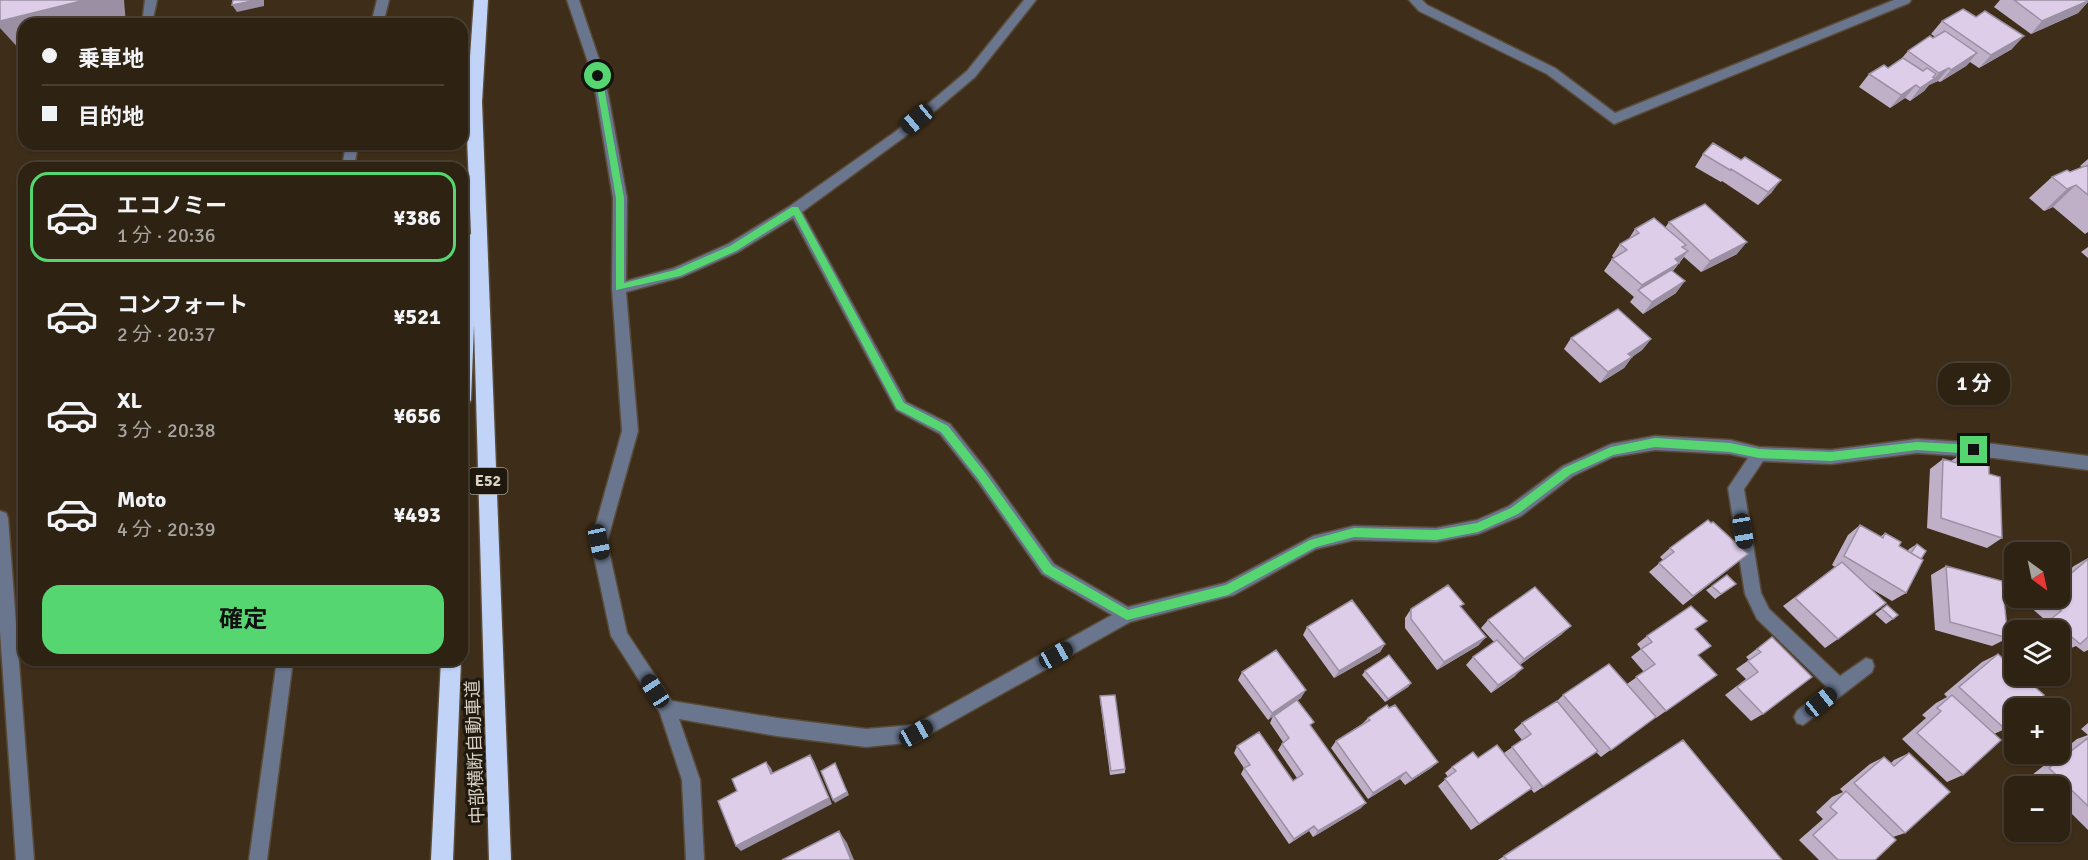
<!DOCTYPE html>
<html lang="ja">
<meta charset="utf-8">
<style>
:root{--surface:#2e2213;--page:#362a1c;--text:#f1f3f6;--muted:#a7a4a0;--line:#493f33;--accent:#56d671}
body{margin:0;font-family:Signika,"Noto Sans JP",sans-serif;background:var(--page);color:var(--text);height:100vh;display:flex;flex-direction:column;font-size:22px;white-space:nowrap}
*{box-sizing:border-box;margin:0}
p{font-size:20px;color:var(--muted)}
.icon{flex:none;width:33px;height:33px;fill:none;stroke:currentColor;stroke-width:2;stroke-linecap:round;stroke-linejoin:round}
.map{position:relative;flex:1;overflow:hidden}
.details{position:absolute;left:18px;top:162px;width:450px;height:504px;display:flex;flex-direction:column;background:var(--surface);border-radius:18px;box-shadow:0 2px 4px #0004,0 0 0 2px var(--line)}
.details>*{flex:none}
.banner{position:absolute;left:18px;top:18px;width:450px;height:132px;border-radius:18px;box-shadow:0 2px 4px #0004,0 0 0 2px var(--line);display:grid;align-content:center;height:132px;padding:0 24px;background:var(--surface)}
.needle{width:39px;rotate:147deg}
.fabs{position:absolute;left:2004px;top:542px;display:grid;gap:12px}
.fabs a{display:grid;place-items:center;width:66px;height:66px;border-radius:12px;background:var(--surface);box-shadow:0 2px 4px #0004,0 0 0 2px var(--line);font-size:30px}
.end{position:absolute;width:27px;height:27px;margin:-14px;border:8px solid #56d671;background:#111;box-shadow:0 0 0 3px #111}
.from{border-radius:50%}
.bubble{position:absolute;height:42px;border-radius:18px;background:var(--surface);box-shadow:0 2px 4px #0004,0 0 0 2px var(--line);font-size:20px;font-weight:700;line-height:42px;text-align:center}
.car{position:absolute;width:18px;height:36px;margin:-18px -9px;border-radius:8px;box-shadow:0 0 4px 2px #0007;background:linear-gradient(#222 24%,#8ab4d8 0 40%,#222 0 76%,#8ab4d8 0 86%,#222 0)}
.banner b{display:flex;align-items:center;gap:21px;height:57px;font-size:22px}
.banner b+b{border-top:2px solid var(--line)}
.banner i{width:15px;height:15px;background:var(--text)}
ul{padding:10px 0 0;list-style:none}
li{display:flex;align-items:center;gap:18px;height:90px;margin:0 12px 9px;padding:0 12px;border:3px solid transparent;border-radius:18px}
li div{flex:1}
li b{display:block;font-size:22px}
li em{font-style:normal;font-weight:700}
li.active{border-color:var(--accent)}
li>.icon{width:54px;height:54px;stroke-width:1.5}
.button{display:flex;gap:12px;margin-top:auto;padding:12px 24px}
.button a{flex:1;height:69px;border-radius:18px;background:var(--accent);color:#111;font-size:24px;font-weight:700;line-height:69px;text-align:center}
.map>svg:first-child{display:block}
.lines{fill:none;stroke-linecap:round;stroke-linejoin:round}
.minor-casing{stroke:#5a4b38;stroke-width:3}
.highway-casing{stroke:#5a4b38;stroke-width:3}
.minor{fill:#69768e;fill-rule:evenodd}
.highway{fill:#c1d4f8;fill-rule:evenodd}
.wall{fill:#bfb0c8}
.shaded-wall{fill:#9b90a3}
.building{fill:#decde9;stroke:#9b90a3;stroke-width:1.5}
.route{fill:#56d671}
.labels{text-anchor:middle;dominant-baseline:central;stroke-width:6;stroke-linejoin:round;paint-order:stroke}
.shield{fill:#1f180f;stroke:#a39a8e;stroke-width:1.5}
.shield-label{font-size:16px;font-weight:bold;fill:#dbd1c4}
.street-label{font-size:18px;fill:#dbd1c4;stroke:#1f180f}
</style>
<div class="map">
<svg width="2088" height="860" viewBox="0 0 2088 860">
<rect width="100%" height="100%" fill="#3e2e19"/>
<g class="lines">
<defs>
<path id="minor" d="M145,0H157L153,19L149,20L143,16Z
M377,0H389L383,24H371Z
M567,0H579L605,77L627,198L626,281L674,268L728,244L790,206L895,132L967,71L1024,0H1036L975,77L903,138L802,212L906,402L950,424L988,472L1054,564L1128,607L1225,583L1313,536L1354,526L1436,528L1477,520L1509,506L1563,466L1611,444L1655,436L1730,440L1759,447L1831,450L1917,439L1994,444L2088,456V470L1994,458L1917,453L1831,464L1763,461L1744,489L1761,593L1769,609L1840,676L1866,658L1872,660L1874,666L1872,672L1803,725L1797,723L1794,717L1797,711L1827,687L1757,619L1745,594L1728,488L1748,458L1730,454L1655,450L1613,457L1573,476L1521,516L1478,534L1436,542L1354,540L1316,549L1234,595L1130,622L916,742L866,747L777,736L679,719L700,780L704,860H686L682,780L660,713L611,636L591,542L622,431L612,288L613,198L593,77ZM793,218L896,410L940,434L978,482L1042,574L1112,615L914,725L866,729L777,718L672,701L627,633L607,542L638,431L626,292L682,277L738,252Z
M1409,0H1422L1427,5L1555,68L1615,113L1894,0H1911L1909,3L1614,124L1547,74L1419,11Z
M346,144H358L354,168H342Z
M0,511L6,513L8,518L34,860H16L0,631Z
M277,660H293L267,860H249Z"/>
<path id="highway" d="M474,0H488L482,102L511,860H489L474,325L471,400L468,405L462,407V238L471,234L466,113Z
M441,660H461L453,860H431Z"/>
</defs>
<use href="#minor" class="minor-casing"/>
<use href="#highway" class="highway-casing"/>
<use href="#minor" class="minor"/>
<use href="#highway" class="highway"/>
</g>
<path class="wall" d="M2000,0H2088V2L2078,13L2031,34L1994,7Z
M1942,21L2012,49L1979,68L1970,62L1966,66L1940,82L1938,81L1929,85L1924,91L1910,101L1905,98L1890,108L1859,87L1869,74L1888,68L1902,58L1908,51L1935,37L1931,34Z
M1713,143L1772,192L1758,205L1722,181L1721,182L1695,167L1703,154Z
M2088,159V232L2085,234L2053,207L2044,211L2029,198L2052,177L2070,172L2082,167L2080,166Z
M1669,222L1737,254L1701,272L1684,257L1673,271L1676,293L1643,314L1630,302L1634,297L1604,271L1612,259L1614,258L1612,256L1620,244L1628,240L1635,229L1665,228Z
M2088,247V258L2081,252Z
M1571,338L1651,339L1642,350L1632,357L1624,368L1600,383L1564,349Z
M1957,457L1989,474L2002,538L1987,548L1927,528L1930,469L1943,459L1951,461Z
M1711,523L1737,563L1683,605L1649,572L1663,560L1660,557L1670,548Z
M1860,525L1880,537L1885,533L1899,546L1908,551L1909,549L1917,544L1921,559L1906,593L1892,601L1870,588L1838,639L1825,648L1783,606L1835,567L1832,565L1848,535Z
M2088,558V650L2084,652L2076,646L2062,652L2060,650V630H2037L2034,628L2044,619L2028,605L2037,597H2060V578L2074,566Z
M1946,566L2008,638L1992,646L1935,630L1931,575Z
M1736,584L1715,599L1706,590L1712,586Z
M1887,605L1893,619L1886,624L1875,614Z
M1461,607L1479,645L1437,670L1405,628V618L1411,609Z
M1488,620L1562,634L1520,665L1515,676L1491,693L1466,665L1473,657L1494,642L1481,628Z
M1307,627L1385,644L1380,652L1334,678L1303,635Z
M1695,630L1699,655L1666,711L1656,718L1655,717L1601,757L1596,752L1534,793L1531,789L1471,830L1438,786L1448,777L1445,773L1452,767L1478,758L1504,753L1522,740L1514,730L1522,723L1556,702L1563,695L1627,684L1644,672L1631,657L1641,649L1637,644L1647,636Z
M1772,637L1763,714L1751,721L1725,695L1746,679L1736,669L1749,660L1746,657Z
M1998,654L2005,729L1994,734L1963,775L1947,782L1902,739L1926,718L1922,715L1936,703L1947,697L1944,694L1982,662Z
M1365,671L1411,683L1408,687L1385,702L1362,675Z
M1242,672L1301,698L1289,706L1311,727L1361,808L1313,837L1309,831L1289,844L1241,774L1244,768L1234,753L1237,746L1293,781L1297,778L1278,750L1283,742L1270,723L1273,716L1268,720L1238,680Z
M1100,696L1125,769V773L1110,775L1100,700Z
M1368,718L1438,762L1431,768L1405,785L1400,779L1368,799L1331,748L1336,741L1362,724Z
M2088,723V830L2060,802V786H2043L2032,775L2077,739L2088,735L2081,729Z
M1683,740L1782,860H1498L1668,750Z
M1909,753L1905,833L1893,837L1875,860H1819L1799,840L1823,819L1816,812L1832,797L1843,792L1840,789L1870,764L1884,757L1891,763L1894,760Z"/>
<path class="shaded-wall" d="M85,0H124L126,24H24V51L22,52L0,28V21Z
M257,0H264V6L237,12L232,5Z
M2088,1V2L2078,13L2031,34L2042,21Z
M2024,36L2012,49L1979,68L1991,55Z
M1977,53L1966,66L1940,82L1951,70Z
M1949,68L1938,81L1929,85L1924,91L1910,101L1920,88L1933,77L1936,74L1930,81L1934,79L1939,73Z
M1916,85L1905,98L1890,108L1901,95Z
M1781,180L1772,192L1758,205L1768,192Z
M2076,185L2053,207L2044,211L2067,189Z
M1747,242L1737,254L1701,272L1710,261Z
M1688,251L1670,274L1638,290L1642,285L1675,259Z
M1685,281L1676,293L1643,314L1652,302Z
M1651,339L1642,350L1632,357L1624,368L1600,383L1608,372L1628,354Z
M1571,626L1562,634L1516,667L1524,659Z
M1486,637L1479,645L1437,670L1444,662Z
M1385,644L1380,652L1334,678L1339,671Z
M1523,668L1515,676L1491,693L1498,685Z
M1411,683L1408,687L1385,702L1388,699Z
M1306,690L1301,698L1268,720L1272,713Z
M810,755L814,761L832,804L741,851L736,846Z
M766,762L771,768L776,780L771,774Z
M1438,762L1431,768L1405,785L1412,779Z
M836,767L849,795L835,803L833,800Z
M1406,772L1400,779L1368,799L1373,793Z
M1366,803L1361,808L1313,837L1318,831Z
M1314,826L1309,831L1289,844L1294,839Z
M839,831L847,843L854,860H851Z"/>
<path class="building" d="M0,0H85L0,21Z
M233,0H257L232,5Z
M2014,0H2088V1L2042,21Z
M1963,9L1976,17L1985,11L2024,36L1991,55L1942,21Z
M1945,31L1977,53L1951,70L1949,68L1939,73L1908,51L1930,36L1933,38Z
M1903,58L1923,71L1927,68L1936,74L1933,77L1935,78L1920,88L1916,85L1901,95L1869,74L1884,65L1888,68Z
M1713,143L1741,160L1745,157L1781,180L1768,192L1731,169L1730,170L1703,154Z
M2088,165V195L2076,185L2067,189L2052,177L2067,170L2070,172Z
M1705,204L1747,242L1710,261L1669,222Z
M1654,218L1686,245L1682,247L1688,251L1675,259L1679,263L1642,285L1612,259L1627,250L1620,244L1639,233L1635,229Z
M1671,270L1685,281L1652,302L1638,290Z
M1618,309L1651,339L1628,354L1632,357L1608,372L1571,338Z
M1957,457L1989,466V474L2000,477L2002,538L1941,518L1943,459L1957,463Z
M1708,520L1711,523L1713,522L1748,554L1693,596L1659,563L1674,552L1670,548Z
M1860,525L1883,538L1885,533L1901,542L1899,546L1923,560L1906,593L1844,556Z
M1917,544L1926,551L1921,559L1911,553Z
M2088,559V637L2080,644L2051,619L2061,611L2045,597H2060V583Z
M1842,562L1886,603L1838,639L1795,598Z
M1946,566L2002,581L2008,638L1950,622Z
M1727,575L1736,584L1721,594L1712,586Z
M1448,585L1464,604L1460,606L1486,637L1444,662L1411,619V609Z
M1535,587L1571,626L1524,659L1488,620Z
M1352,600L1385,644L1339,671L1307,627Z
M1887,605L1898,615L1893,619L1882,609Z
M1691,606L1707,621L1695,629L1711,646L1698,655L1717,675L1666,711L1636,677L1655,664L1641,649L1652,642L1647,636Z
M1772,637L1812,677L1763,714L1737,687L1758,672L1748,661L1761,652L1757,649Z
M1497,640L1523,668L1498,685L1473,657Z
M1276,650L1306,690L1272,713L1242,672Z
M1998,654L2014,669V675H2021L2044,695L2029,708H2014V721L2005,729L1959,687Z
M1389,655L1411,683L1388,699L1365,671Z
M1609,664L1656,717L1611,750L1563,695Z
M1115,695L1125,769L1111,771L1100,696Z
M1952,695L2001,740L1963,775L1917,733L1941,711L1937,708Z
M1297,700L1314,722L1310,725L1366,803L1318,831L1314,826L1294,839L1244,768L1250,765L1237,746L1259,732L1293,781L1303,774L1282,744L1289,738L1274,716Z
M1557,701L1598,751L1543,787L1512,747L1531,734L1522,723Z
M1387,705L1389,708L1395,705L1438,762L1412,779L1406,772L1373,793L1336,741L1370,720L1368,718Z
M2088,738V806L2049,768Z
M1683,740L1782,860H1507L1504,856Z
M1497,745L1532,788L1479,824L1445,779L1456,771L1452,767L1473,752L1478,758Z
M1909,753L1950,792L1905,833L1854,783L1884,757L1894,766Z
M810,755L829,798L736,846L718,801L737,791L732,779L766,762L771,774Z
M835,763L847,792L833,800L821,771Z
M1846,791L1896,840L1875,860H1838L1813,835L1837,813L1830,807Z
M839,831L851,860H782Z"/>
<path class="route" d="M598,74L602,76L624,198V283L675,270L730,246L792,207H798L904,403L948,426L986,474L1052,566L1128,610L1226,585L1310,540L1354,528L1436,530L1477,523L1511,508L1564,468L1611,447L1655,438L1730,443L1759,449L1831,452L1917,442L1974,445L1979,450L1974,454L1917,450L1831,461L1759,458L1730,452L1655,447L1613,455L1571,474L1518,514L1478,532L1436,540L1354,537L1316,547L1228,595L1127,620L1044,573L979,480L941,432L897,409L794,215L736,251L680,276L616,290V198L595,76Z"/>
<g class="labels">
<rect class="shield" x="468.5" y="468" width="39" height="26" rx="4.5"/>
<g class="shield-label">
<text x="488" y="481">E52</text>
</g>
<g class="street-label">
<text transform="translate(475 752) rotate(-92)">中部横断自動車道</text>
</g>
</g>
</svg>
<div class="fabs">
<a><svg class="needle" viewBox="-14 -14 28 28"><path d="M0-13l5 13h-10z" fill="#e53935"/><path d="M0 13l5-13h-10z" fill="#a7a4a0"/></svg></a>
<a><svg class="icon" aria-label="layers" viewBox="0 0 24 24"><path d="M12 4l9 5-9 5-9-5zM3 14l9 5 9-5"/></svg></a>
<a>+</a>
<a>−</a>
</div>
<i class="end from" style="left:598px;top:76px"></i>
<i class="end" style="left:1974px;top:450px"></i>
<div class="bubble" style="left:1938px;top:363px;width:72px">1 分</div>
<i class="car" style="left:917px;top:119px;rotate:230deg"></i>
<i class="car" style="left:1743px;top:531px;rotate:171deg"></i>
<i class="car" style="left:599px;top:542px;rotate:168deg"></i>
<i class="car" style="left:1056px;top:655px;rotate:61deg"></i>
<i class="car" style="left:655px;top:691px;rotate:327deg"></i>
<i class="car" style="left:1821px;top:702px;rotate:51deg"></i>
<i class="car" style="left:916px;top:733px;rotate:61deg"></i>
<div class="banner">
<b><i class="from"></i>乗車地</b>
<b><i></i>目的地</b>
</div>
<section class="details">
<ul>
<li class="active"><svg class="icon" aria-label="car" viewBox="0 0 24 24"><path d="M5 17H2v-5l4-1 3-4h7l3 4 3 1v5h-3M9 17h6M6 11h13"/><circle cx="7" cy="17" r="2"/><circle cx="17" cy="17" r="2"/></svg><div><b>エコノミー</b><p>1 分 · 20:36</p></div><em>¥386</em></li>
<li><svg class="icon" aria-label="car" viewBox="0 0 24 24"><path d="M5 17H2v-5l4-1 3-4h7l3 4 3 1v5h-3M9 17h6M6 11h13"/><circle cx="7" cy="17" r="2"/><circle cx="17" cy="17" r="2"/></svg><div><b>コンフォート</b><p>2 分 · 20:37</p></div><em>¥521</em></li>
<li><svg class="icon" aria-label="car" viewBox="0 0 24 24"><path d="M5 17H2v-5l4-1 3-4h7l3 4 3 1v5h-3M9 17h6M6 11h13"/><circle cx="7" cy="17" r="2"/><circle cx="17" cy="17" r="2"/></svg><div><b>XL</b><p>3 分 · 20:38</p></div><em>¥656</em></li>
<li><svg class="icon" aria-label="car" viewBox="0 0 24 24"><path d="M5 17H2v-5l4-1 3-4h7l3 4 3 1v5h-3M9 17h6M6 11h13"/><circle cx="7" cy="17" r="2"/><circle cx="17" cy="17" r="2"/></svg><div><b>Moto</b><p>4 分 · 20:39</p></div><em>¥493</em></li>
</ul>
<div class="button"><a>確定</a></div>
</section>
</div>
